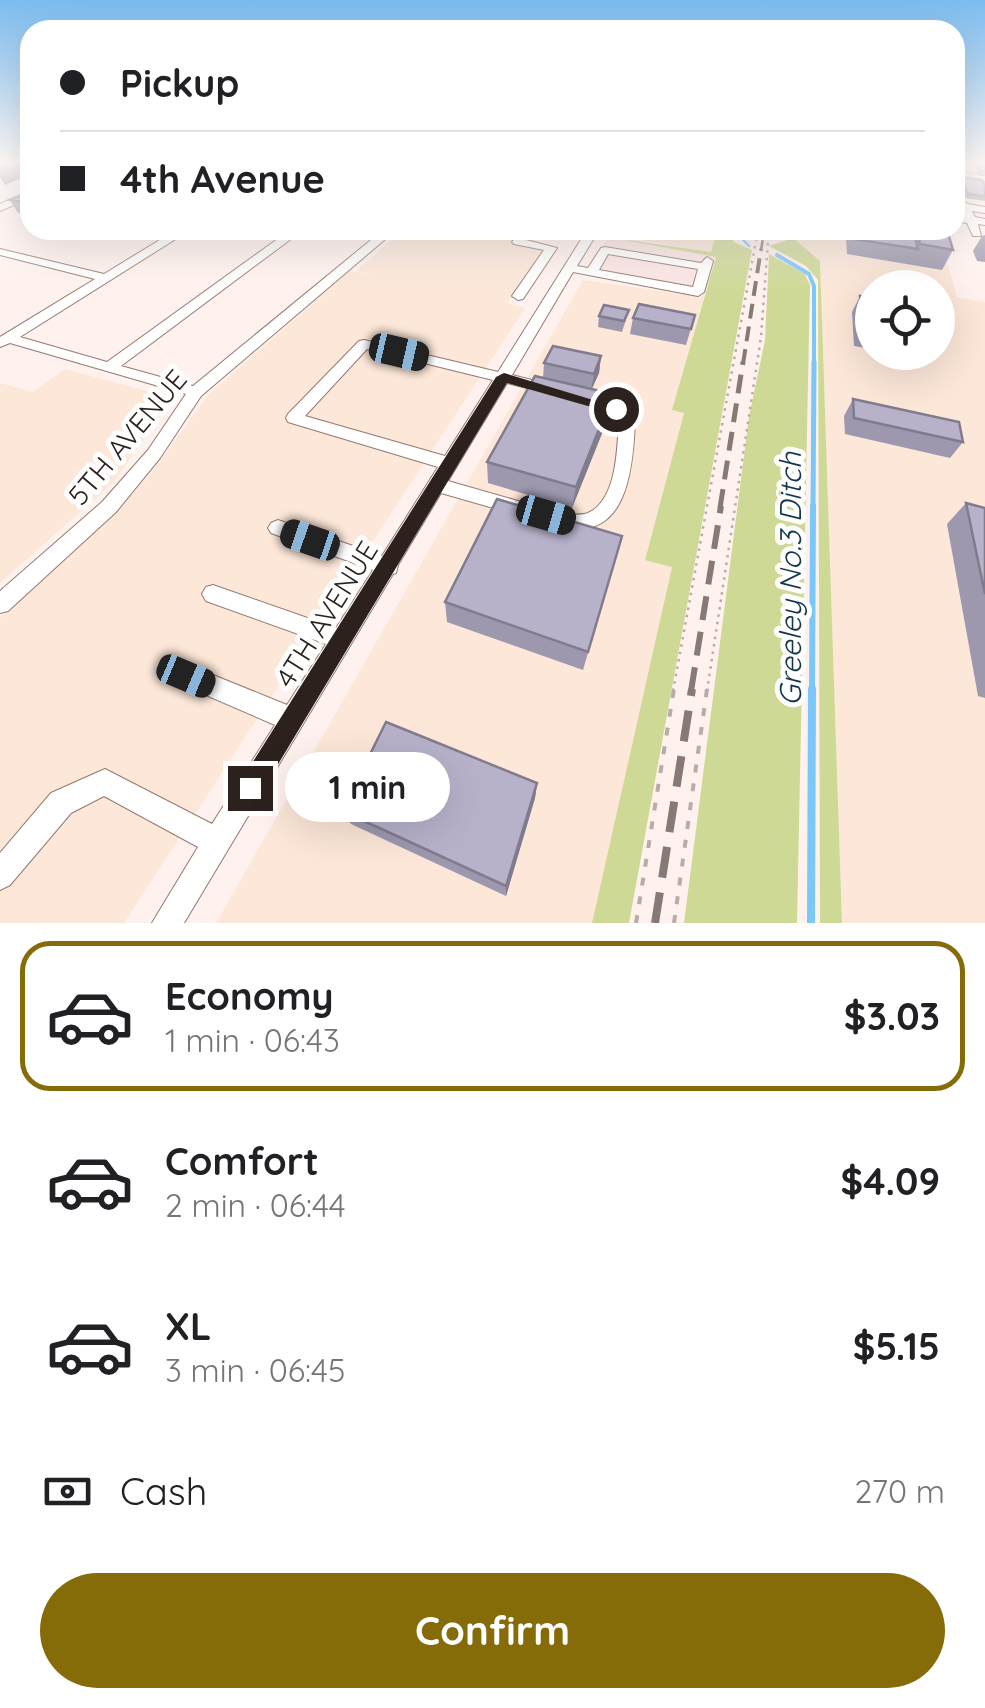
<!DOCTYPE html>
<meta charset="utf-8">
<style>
:root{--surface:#fff;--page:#f6f6f6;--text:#202124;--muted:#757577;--line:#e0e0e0;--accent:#856c09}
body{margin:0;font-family:Quicksand,sans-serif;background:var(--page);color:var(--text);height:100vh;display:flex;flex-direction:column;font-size:38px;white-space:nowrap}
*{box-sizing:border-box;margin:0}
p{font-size:32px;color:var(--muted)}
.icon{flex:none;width:55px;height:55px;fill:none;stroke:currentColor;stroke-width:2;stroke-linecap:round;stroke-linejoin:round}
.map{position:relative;height:923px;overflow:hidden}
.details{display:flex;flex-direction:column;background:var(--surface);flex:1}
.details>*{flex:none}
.guide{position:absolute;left:20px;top:20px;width:945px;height:220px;border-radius:30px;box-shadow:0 10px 40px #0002;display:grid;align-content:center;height:220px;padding:0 40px;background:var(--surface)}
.controls{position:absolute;left:855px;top:270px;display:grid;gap:20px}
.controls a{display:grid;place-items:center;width:100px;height:100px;border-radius:50%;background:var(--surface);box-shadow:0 10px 40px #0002;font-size:50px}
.end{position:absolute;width:45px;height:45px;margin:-22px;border:12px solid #2c211d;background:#fff;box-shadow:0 0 0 5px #fff}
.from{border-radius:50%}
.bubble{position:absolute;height:70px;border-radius:35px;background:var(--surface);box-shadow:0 10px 40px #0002;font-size:32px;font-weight:700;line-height:70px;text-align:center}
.car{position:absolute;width:30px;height:60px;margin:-30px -15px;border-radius:12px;box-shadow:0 0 8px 2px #0007;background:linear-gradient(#222 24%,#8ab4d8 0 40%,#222 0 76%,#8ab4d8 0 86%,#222 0)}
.guide b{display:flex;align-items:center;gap:35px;height:95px;font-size:38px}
.guide b+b{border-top:2px solid var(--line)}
.guide i{width:25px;height:25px;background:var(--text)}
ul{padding:18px 0 0;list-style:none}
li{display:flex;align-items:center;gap:30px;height:150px;margin:0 20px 15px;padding:0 20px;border:5px solid transparent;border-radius:30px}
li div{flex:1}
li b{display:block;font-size:38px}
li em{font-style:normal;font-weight:700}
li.selected{border-color:var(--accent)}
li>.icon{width:90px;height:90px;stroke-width:1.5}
.pay{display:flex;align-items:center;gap:25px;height:110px;padding:0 40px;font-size:38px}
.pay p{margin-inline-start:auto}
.action{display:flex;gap:20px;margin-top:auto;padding:20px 40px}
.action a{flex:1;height:115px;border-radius:60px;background:var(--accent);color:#fff;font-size:40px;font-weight:700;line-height:115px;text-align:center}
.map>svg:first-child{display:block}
.commercial{fill:#fbe5e5}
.industrial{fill:#fce7d8;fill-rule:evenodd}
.green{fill:#ced995}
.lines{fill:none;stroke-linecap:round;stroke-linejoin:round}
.stream-far4{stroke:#7bc7fa;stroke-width:2.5}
.stream-far3{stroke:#7bc7fa;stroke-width:4}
.stream-far2{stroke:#7bc7fa;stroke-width:5}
.stream-far1{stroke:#7bc7fa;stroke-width:6}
.stream{stroke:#7bc7fa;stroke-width:8}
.minor-casing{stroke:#94796f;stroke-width:2}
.path-far1{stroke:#b8aca8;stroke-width:2.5;stroke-dasharray:2.5 5;stroke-linecap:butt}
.path{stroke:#b8aca8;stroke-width:4;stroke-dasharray:8 11;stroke-linecap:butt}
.minor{fill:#fff;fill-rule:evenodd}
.rail-far4{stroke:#867a76;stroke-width:2.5;stroke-dasharray:11 6;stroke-linecap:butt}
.rail-far3{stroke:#867a76;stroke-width:4;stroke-dasharray:15 8;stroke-linecap:butt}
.rail-far2{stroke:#867a76;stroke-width:5;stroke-dasharray:19 10;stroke-linecap:butt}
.rail-far1{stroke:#867a76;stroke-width:6;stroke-dasharray:24 12;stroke-linecap:butt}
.rail{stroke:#867a76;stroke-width:8;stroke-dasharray:31 15;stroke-linecap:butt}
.wall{fill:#9d98ae}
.shaded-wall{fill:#807c8d}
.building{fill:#b7b1ca;stroke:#807c8d;stroke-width:2.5}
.route{fill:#2c211d}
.labels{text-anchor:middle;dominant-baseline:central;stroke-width:10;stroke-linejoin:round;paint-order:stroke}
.street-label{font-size:28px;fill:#2c211d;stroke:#fff}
.water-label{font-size:30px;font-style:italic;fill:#14364a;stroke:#fff}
</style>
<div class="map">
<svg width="985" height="923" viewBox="0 0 985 923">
<rect width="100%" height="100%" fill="#fff2ee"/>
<path class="commercial" d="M608,237L716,256L704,297L586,274Z"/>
<path class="industrial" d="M422,230H522L512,244L544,250L507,303L525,308L124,923H0V617L119,508L149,476L209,394L350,271L380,277L356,271L399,234Z
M613,230H717L711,252L611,235Z
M797,230H938L957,297L985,302V923H842L820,262L793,238ZM872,288H938V352H872Z
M583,280L704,297L673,409L684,413L645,559L672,566L592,923H216Z
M65,369L173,398L113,483L0,583V383L33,392Z"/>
<path class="green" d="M717,230H727L734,242L752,250L629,923H592L672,567L645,560L684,413L672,410L716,257L608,237L711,252Z
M793,238L820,261L842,923H820L818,280L806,266L769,246Z
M769,254L805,274L810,285L797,923H684L749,417L765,340Z"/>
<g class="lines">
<path class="stream-far4" d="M734,230L749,246"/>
<path class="stream-far3" d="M777,255L809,274L814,286V364"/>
<path class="stream-far2" d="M813,508L814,362"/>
<path class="stream-far1" d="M812,691L813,506"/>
<path class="stream" d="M811,923L812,689"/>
<defs>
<path id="minor" d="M955,172L985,175V181L955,178Z
M30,191V198L0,211V204Z
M955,196L968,204L985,207V213L972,211L975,217L985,219V225L978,224L981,236H973L967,223L955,221V215L964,216L955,204Z
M176,230H190L20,337L107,362L290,230H303L121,366L193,386L383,230H396L201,396L160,458L116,512L8,611L0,613V591L102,502L148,450L186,394L10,343L0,347V337L95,279L0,255V249L104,274Z
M522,230H534L526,240L557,248L523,299L518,300L512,296L544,250L514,244L512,242Z
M587,230H599L577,266L588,268L601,248L605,247L701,263L707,257L713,261L704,292L698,296L573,272L512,375L559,387L562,390L554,395L507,383L448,481L525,503L527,508L525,513L518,515L441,493L398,565L396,573L393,574L184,923H152L198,847L104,796L71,813L10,885L0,890V853L51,793L105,769L212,824L275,725L178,683L174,675L178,667L186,664L287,705L326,644L206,601L202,594L206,587L213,585L336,628L373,570L271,533L268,528L271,523L278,520L382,556L438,467L288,422L286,418L288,414L359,341L364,340L498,372ZM608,254L698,269L693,287L599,270ZM367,349L493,380L445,456L305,416Z
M589,394L622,405L635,421C633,472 626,547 555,525L552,520L555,515C566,512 578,517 588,513C617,500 617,449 619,422L610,413L583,403L581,399L583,395Z"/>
</defs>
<use href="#minor" class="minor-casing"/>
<path class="path-far1" d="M821,230L832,232
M673,691L758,230
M707,691L761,337L768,242L781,230"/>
<path class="path" d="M636,923L674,689
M674,923L707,689"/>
<use href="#minor" class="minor"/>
<path class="rail-far4" d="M761,251L764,230"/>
<path class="rail-far3" d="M743,364L761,249"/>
<path class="rail-far2" d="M720,508L743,362"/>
<path class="rail-far1" d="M691,691L721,506"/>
<path class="rail" d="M655,923L692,689"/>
</g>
<path class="wall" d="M978,163H985V176H979L975,167Z
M961,177L985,186V201L965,198L959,182Z
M30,192V216L18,213L10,200Z
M850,230L903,232V230H947L953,250L942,270L847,254L846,238Z
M985,235V262L977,261L973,251L982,236Z
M860,296L872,298V349L854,346L852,312Z
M629,310L622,332L598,327L599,316Z
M695,315L686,345L630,334L633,318Z
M601,356L599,373L592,389L613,394L609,416L572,508L488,483L487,462L543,378L544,363Z
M853,399L963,442L950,458L845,434L844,416Z
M966,503L985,508V698L978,696L947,524Z
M616,557L583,670L447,622L445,602Z
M537,783L535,798L506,896L351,824L342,811Z"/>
<path class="shaded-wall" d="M24,162H30V175L5,185L0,177V171Z
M601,356L599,373L591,390L594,374Z
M613,394L609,416L572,508L576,487Z
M537,783L535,798L506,896V886Z"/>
<path class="building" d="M3,162H24L0,171V163Z
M978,163H985V172L981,171Z
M961,177L982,180L985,186V196L968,194Z
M30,192V203L10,200Z
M853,230H894L914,233L918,249L853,239Z
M917,230H947L953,250L920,244Z
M860,296L872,298V332L863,330Z
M639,304L695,315L691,329L633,318Z
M604,305L629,310L624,321L599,316Z
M553,346L601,356L594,374L544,363Z
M535,376L613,394L576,487L487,462Z
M853,399L959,422L963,442L854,418Z
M497,499L622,536L588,652L445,602Z
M966,503L985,508V594Z
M386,722L537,783L506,886L342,811Z"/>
<linearGradient id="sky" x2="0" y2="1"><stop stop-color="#7cbcef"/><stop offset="0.56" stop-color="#fff9f7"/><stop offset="1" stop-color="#fff9f7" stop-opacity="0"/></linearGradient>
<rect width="985" height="291" fill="url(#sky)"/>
<path class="route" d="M504,373L623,409L616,414L507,383L259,796L250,800L242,796L238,788L242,779L496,377Z"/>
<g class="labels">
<g class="street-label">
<text transform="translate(127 437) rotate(-50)">5TH AVENUE</text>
<text transform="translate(326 614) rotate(-58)">4TH AVENUE</text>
</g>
<g class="water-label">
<text transform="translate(790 579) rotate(-90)">Greeley No.3 Ditch</text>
</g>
</g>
</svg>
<div class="controls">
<a><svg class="icon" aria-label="locate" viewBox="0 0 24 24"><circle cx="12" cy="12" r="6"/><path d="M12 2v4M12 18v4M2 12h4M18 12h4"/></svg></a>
</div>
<i class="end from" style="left:616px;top:409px"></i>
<i class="end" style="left:250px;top:788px"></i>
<div class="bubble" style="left:285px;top:752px;width:165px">1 min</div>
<i class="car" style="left:399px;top:352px;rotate:103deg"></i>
<i class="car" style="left:546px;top:515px;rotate:106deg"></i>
<i class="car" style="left:310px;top:540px;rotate:289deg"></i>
<i class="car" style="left:186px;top:676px;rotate:113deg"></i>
<div class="guide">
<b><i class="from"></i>Pickup</b>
<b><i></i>4th Avenue</b>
</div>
</div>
<section class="details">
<ul>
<li class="selected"><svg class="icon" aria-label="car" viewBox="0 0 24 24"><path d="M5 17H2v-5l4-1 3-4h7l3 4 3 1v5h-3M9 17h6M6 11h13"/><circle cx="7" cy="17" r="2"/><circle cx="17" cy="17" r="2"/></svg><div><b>Economy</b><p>1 min · 06:43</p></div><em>$3.03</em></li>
<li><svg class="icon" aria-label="car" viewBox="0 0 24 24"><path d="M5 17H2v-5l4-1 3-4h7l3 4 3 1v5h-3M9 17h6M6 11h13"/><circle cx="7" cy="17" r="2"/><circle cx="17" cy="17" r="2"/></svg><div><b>Comfort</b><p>2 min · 06:44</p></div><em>$4.09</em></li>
<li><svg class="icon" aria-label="car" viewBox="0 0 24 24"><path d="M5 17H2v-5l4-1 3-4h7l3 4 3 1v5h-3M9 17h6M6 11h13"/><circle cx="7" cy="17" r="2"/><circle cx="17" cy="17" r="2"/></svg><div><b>XL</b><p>3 min · 06:45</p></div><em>$5.15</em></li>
</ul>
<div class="pay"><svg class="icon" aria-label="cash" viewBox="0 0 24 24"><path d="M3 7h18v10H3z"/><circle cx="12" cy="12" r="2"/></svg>Cash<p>270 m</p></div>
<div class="action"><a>Confirm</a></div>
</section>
